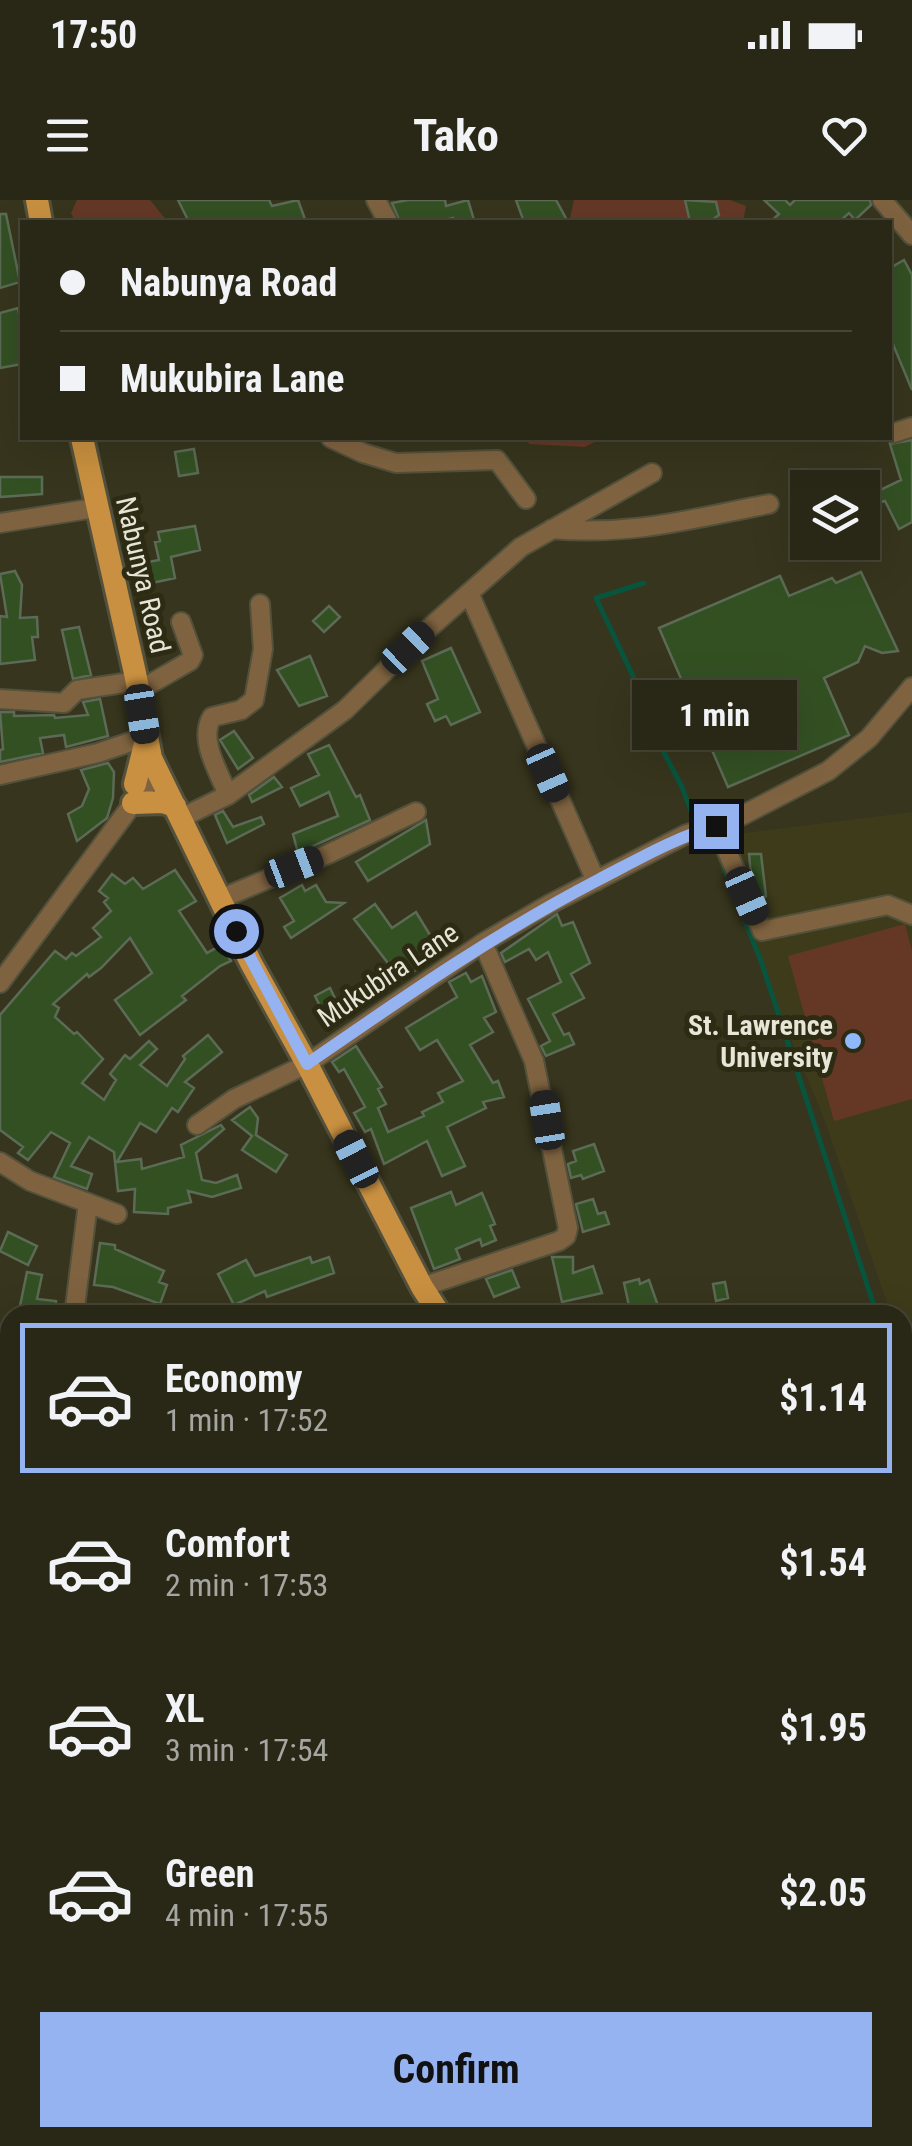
<!DOCTYPE html>
<meta charset="utf-8">
<style>
:root{--surface:#292816;--page:#353423;--text:#f1f3f6;--muted:#a5a6a1;--line:#454435;--accent:#95b2f1}
body{margin:0;font-family:"Roboto Condensed",sans-serif;background:var(--page);color:var(--text);height:100vh;display:flex;flex-direction:column;font-size:38px;white-space:nowrap}
*{box-sizing:border-box;margin:0}
p{font-size:32px;color:var(--muted)}
.icon{flex:none;width:55px;height:55px;fill:none;stroke:currentColor;stroke-width:2;stroke-linecap:round;stroke-linejoin:round}
.map{position:relative;flex:1;overflow:hidden}
.sheet{position:absolute;left:0px;top:1105px;width:912px;height:842px;display:flex;flex-direction:column;background:var(--surface);border-radius:30px 30px 0 0;box-shadow:0 10px 40px #0002,0 0 0 2px var(--line)}
.sheet>*{flex:none}
.top-card{position:absolute;left:20px;top:20px;width:872px;height:220px;border-radius:0px;box-shadow:0 10px 40px #0002,0 0 0 2px var(--line);display:grid;align-content:center;height:220px;padding:0 40px;background:var(--surface)}
.tools{position:absolute;left:790px;top:270px;display:grid;gap:20px}
.tools a{display:grid;place-items:center;width:90px;height:90px;border-radius:0px;background:var(--surface);box-shadow:0 10px 40px #0002,0 0 0 2px var(--line);font-size:50px}
.end{position:absolute;width:45px;height:45px;margin:-22px;border:12px solid #95b2f1;background:#111;box-shadow:0 0 0 5px #111}
.from{border-radius:50%}
.bubble{position:absolute;height:70px;border-radius:0px;background:var(--surface);box-shadow:0 10px 40px #0002,0 0 0 2px var(--line);font-size:32px;font-weight:700;line-height:70px;text-align:center}
.car{position:absolute;width:30px;height:60px;margin:-30px -15px;border-radius:12px;box-shadow:0 0 8px 2px #0007;background:linear-gradient(#222 24%,#8ab4d8 0 40%,#222 0 76%,#8ab4d8 0 86%,#222 0)}
.top-card b{display:flex;align-items:center;gap:35px;height:95px;font-size:38px}
.top-card b+b{border-top:2px solid var(--line)}
.top-card i{width:25px;height:25px;background:var(--text)}
ul{padding:18px 0 0;list-style:none}
li{display:flex;align-items:center;gap:30px;height:150px;margin:0 20px 15px;padding:0 20px;border:5px solid transparent;border-radius:0px}
li div{flex:1}
li b{display:block;font-size:38px}
li em{font-style:normal;font-weight:700}
li.current{border-color:var(--accent)}
li>.icon{width:90px;height:90px;stroke-width:1.5}
.button{display:flex;gap:20px;margin-top:auto;padding:20px 40px}
.button a{flex:1;height:115px;border-radius:0px;background:var(--accent);color:#111;font-size:40px;font-weight:700;line-height:115px;text-align:center}
.status{display:flex;justify-content:space-between;align-items:center;height:70px;padding:0 50px;background:var(--surface);direction:ltr}
.status svg{height:28px;fill:currentColor}
header{display:flex;justify-content:space-between;align-items:center;height:130px;padding:0 40px;background:var(--surface);font-size:45px;font-weight:700}
.map>svg:first-child{display:block}
.built{fill:#3e3b1b}
.green{fill:#653826}
.water{fill:#09543d}
.lines{fill:none;stroke-linecap:round;stroke-linejoin:round}
.stream{stroke:#09543d;stroke-width:5}
.building{fill:#335023;stroke:#5c6b55;stroke-width:2.5}
.minor-casing{stroke:#53513b;stroke-width:22}
.major-casing{stroke:#53513b;stroke-width:28}
.minor{stroke:#7f6340;stroke-width:18}
.major{stroke:#c89040;stroke-width:22}
.route{stroke:#95b2f1;stroke-width:12}
.poi-dot{fill:#8eb9fc;stroke:#2d2b13;stroke-width:4}
.labels{text-anchor:middle;dominant-baseline:central;stroke-width:10;stroke-linejoin:round;paint-order:stroke}
.street-label{font-size:28px;fill:#e6e5d6;stroke:#2d2b13}
.poi-label{font-size:28px;font-weight:bold;fill:#e6e5d6;stroke:#2d2b13;text-anchor:end}
</style>
<div class="status"><b>17:50</b><svg viewBox="0 0 49 12"><path d="M0 12V9h3v3zM5 12V6h3v6zM10 12V3h3v9zM15 12V0h3v12zM26 1h20v11H26zM47 4h2v5h-2z"/></svg></div>
<header><svg class="icon" aria-label="menu" viewBox="0 0 24 24"><path d="M4 6h16M4 12h16M4 18h16"/></svg>Tako<svg class="icon" aria-label="heart" viewBox="0 0 24 24"><path d="M12 20l-8-8c-3-5 5-10 8-4 3-6 11-1 8 4z"/></svg></header>
<div class="map">
<svg width="912" height="1946" viewBox="0 0 912 1946">
<rect width="100%" height="100%" fill="#37351d"/>
<path class="built" d="M912,612V1177L903,1149L902,1115H891L825,921L710,642L744,633Z
M595,1938H696L692,1946H611Z"/>
<path class="green" d="M77,0H150L168,22H75L71,13Z
M574,0H730L746,6L743,22H569Z
M527,238H602L585,247L529,244Z
M905,724L912,751V899L834,921L788,756Z
M912,1287V1357L903,1352L902,1288Z"/>
<path class="water" d="M903,1352L912,1357V1946H731L736,1938H902Z"/>
<g class="lines">
<path class="stream" d="M644,383L596,398L649,510L661,547L682,587L696,625
M724,669L761,761L877,1115
M902,1182L912,1203"/>
</g>
<path class="building" d="M178,0H269L272,6L298,0L306,22H189Z
M408,0H445L446,6L468,0L474,20L463,22H454L453,18L434,22H400L392,3Z
M516,0H556L568,22H524Z
M685,0L716,2L719,15L709,22H690Z
M764,0H785L790,5L795,0H870L871,5L855,20L849,13L839,22H770L779,14Z
M0,14H6L20,82L0,88Z
M904,60L912,75V190L890,137V68Z
M18,108L22,131V164L0,168V113Z
M912,240V322L899,329L885,301L881,302L876,292L901,280L890,244Z
M194,249L198,273L179,276L175,252Z
M0,277H42V294L0,297Z
M195,326L200,350L171,357L175,378L152,383L148,362L159,360L155,342L160,341L158,332Z
M15,371L22,385L20,418L37,417L38,437H32L35,460L0,464V416L7,417L0,374Z
M861,372L898,451L882,453L865,446L858,462L824,478L849,535L728,587L659,428L780,376L789,396L832,378L836,383Z
M329,406L340,417L324,432L313,421Z
M79,427L91,475L73,479L62,430Z
M451,448L480,512L451,525L446,516L435,521L427,504L438,499L422,461Z
M310,456L327,496L299,506L277,470Z
M100,499L108,536L66,547L64,535L40,538L43,553L0,562V550L3,549L0,512H14V516L54,515L55,518L88,515L83,502Z
M234,531L253,558L238,569L220,540Z
M329,545L356,597L360,595L370,620L298,653L293,634L338,616L329,592L300,606L291,588L319,575L308,554Z
M108,563L114,572L113,598L107,618L77,641L68,614L82,606L89,589L81,570Z
M274,577L282,587L252,602L249,595Z
M223,611L233,627L261,617L264,624L227,643L215,615Z
M426,620L430,644L368,681L356,662Z
M749,654H761L766,696L763,699L751,674Z
M175,670L196,701L179,711L207,753L221,745L231,761L220,766L182,796L186,800L140,835L115,800L152,773L130,738L101,768L89,777L87,774L53,804L59,808L55,817L74,834L77,832L103,859L82,883L104,900L116,880L110,874L125,855L130,859L149,841L157,849L140,865L167,886L185,859L183,856L208,835L222,852L185,882L194,888L178,912L172,908L156,932L140,923L117,962L141,959L142,969L184,957L181,945L221,925L224,929L196,953L202,980L216,983L237,975L241,988L212,997L188,991L191,1002L168,1008V1014L134,1012L135,989L118,991L114,952L89,937L71,966L92,974L87,989L54,977L70,943L51,932L28,960L18,953L23,947L0,930V815L55,751L66,759L72,753L76,756L101,737L93,728L111,711L104,702L108,698L99,691L112,674L125,684L133,678L143,689Z
M302,685L305,691L316,685L326,702L344,703L291,738L284,727L294,721L280,698Z
M375,704L392,728L416,712L441,753L401,780L354,719Z
M557,714L562,726L573,722L590,763L571,774L584,798L553,814L564,835L569,833L574,844L546,856L541,846L550,841L528,799L561,782L548,752L536,760L529,749L505,762L501,753Z
M466,773L471,782L482,776L496,812L484,818L493,832L470,845L493,883L498,881L504,897L483,902L486,908L447,927L465,966L442,976L427,941L384,964L371,929L365,932L354,913L365,907L344,869L339,872L332,862L356,846L382,887L378,889L386,904L378,908L388,932L424,916L422,912L443,902L438,893L463,881L437,840L420,850L406,828L457,797L449,782Z
M330,788L343,815L328,822L315,796Z
M250,907L258,918L256,935L287,955L276,972L242,950L252,936L232,920Z
M594,944L604,971L583,979L581,975L571,978L568,964L576,961L573,951Z
M451,992L456,1005L482,993L495,1024L490,1026L496,1040L482,1046L480,1039L456,1049L460,1059L434,1069L411,1008Z
M593,999L598,1014L605,1012L609,1024L583,1032L576,1004Z
M8,1032L37,1046L28,1065L0,1051Z
M100,1043L115,1045V1049L164,1071L159,1082L167,1085L160,1104L113,1087L94,1085Z
M310,1057L312,1063L329,1057L334,1073L267,1097L265,1091L234,1105L218,1074L246,1060L255,1076Z
M552,1057H573V1073L593,1066L602,1093L562,1102Z
M512,1070L519,1087L494,1097L486,1079Z
M27,1072L42,1075L37,1099L56,1101L55,1115H14L20,1106Z
M639,1079L640,1084L649,1080L657,1103L658,1115H631L624,1083Z
M725,1082L728,1098L716,1101L713,1084Z"/>
<g class="lines">
<defs>
<path id="minor" d="M376,0L388,22
M882,0L912,35
M894,233L912,227
M331,238L363,253L396,263L497,260L526,299
M0,323L95,308
M552,329C632,336 691,319 769,304
M469,393L596,681
M138,491L190,461L193,455L181,422
M0,499L64,503L77,490L137,481
M0,575L98,553L145,537
M228,595C219,572 198,540 212,517L241,510L254,500L263,449L260,404
M181,618L228,595L345,510L426,431L521,347L652,273
M716,626L762,731L888,705L912,715
M220,699L328,654L416,612
M0,783L157,571
M197,925L234,899L307,864L483,743L550,704L685,635L743,615L828,571L869,538L912,487
M0,962L30,981L117,1014
M422,1087L559,1041L566,1036L568,1028L534,861L483,743
M74,1115L88,1003
M0,1243H10
M902,1274L912,1273
M0,1616L10,1619
M0,1710L10,1715
M251,1938L266,1946"/>
<path id="major" d="M37,0L41,22
M82,238L135,473L151,558L251,763L307,864L422,1087L440,1115
M135,584L146,540
M133,603L163,602L175,606
M398,1946L400,1938"/>
</defs>
<use href="#minor" class="minor-casing"/>
<use href="#major" class="major-casing"/>
<use href="#minor" class="minor"/>
<use href="#major" class="major"/>
</g>
<g class="lines">
<path class="route" d="M236,731L307,864C404,797 494,734 598,680C637,660 674,638 716,626"/>
</g>
<circle class="poi-dot" cx="853" cy="841" r="10"/>
<g class="labels">
<g class="street-label">
<text transform="translate(143 375) rotate(77)">Nabunya Road</text>
<text transform="translate(388 775) rotate(-34)">Mukubira Lane</text>
</g>
<g class="poi-label">
<text x="833" y="825">St. Lawrence<tspan x="833" dy="32">University</tspan></text>
</g>
</g>
</svg>
<div class="tools">
<a><svg class="icon" aria-label="layers" viewBox="0 0 24 24"><path d="M12 4l9 5-9 5-9-5zM3 14l9 5 9-5"/></svg></a>
</div>
<i class="end from" style="left:236px;top:731px"></i>
<i class="end" style="left:716px;top:626px"></i>
<div class="bubble" style="left:632px;top:480px;width:165px">1 min</div>
<i class="car" style="left:408px;top:448px;rotate:46deg"></i>
<i class="car" style="left:142px;top:514px;rotate:171deg"></i>
<i class="car" style="left:548px;top:573px;rotate:156deg"></i>
<i class="car" style="left:294px;top:667px;rotate:69deg"></i>
<i class="car" style="left:747px;top:696px;rotate:156deg"></i>
<i class="car" style="left:547px;top:920px;rotate:351deg"></i>
<i class="car" style="left:356px;top:959px;rotate:333deg"></i>
<div class="top-card">
<b><i class="from"></i>Nabunya Road</b>
<b><i></i>Mukubira Lane</b>
</div>
<section class="sheet">
<ul>
<li class="current"><svg class="icon" aria-label="car" viewBox="0 0 24 24"><path d="M5 17H2v-5l4-1 3-4h7l3 4 3 1v5h-3M9 17h6M6 11h13"/><circle cx="7" cy="17" r="2"/><circle cx="17" cy="17" r="2"/></svg><div><b>Economy</b><p>1 min · 17:52</p></div><em>$1.14</em></li>
<li><svg class="icon" aria-label="car" viewBox="0 0 24 24"><path d="M5 17H2v-5l4-1 3-4h7l3 4 3 1v5h-3M9 17h6M6 11h13"/><circle cx="7" cy="17" r="2"/><circle cx="17" cy="17" r="2"/></svg><div><b>Comfort</b><p>2 min · 17:53</p></div><em>$1.54</em></li>
<li><svg class="icon" aria-label="car" viewBox="0 0 24 24"><path d="M5 17H2v-5l4-1 3-4h7l3 4 3 1v5h-3M9 17h6M6 11h13"/><circle cx="7" cy="17" r="2"/><circle cx="17" cy="17" r="2"/></svg><div><b>XL</b><p>3 min · 17:54</p></div><em>$1.95</em></li>
<li><svg class="icon" aria-label="car" viewBox="0 0 24 24"><path d="M5 17H2v-5l4-1 3-4h7l3 4 3 1v5h-3M9 17h6M6 11h13"/><circle cx="7" cy="17" r="2"/><circle cx="17" cy="17" r="2"/></svg><div><b>Green</b><p>4 min · 17:55</p></div><em>$2.05</em></li>
</ul>
<div class="button"><a>Confirm</a></div>
</section>
</div>
